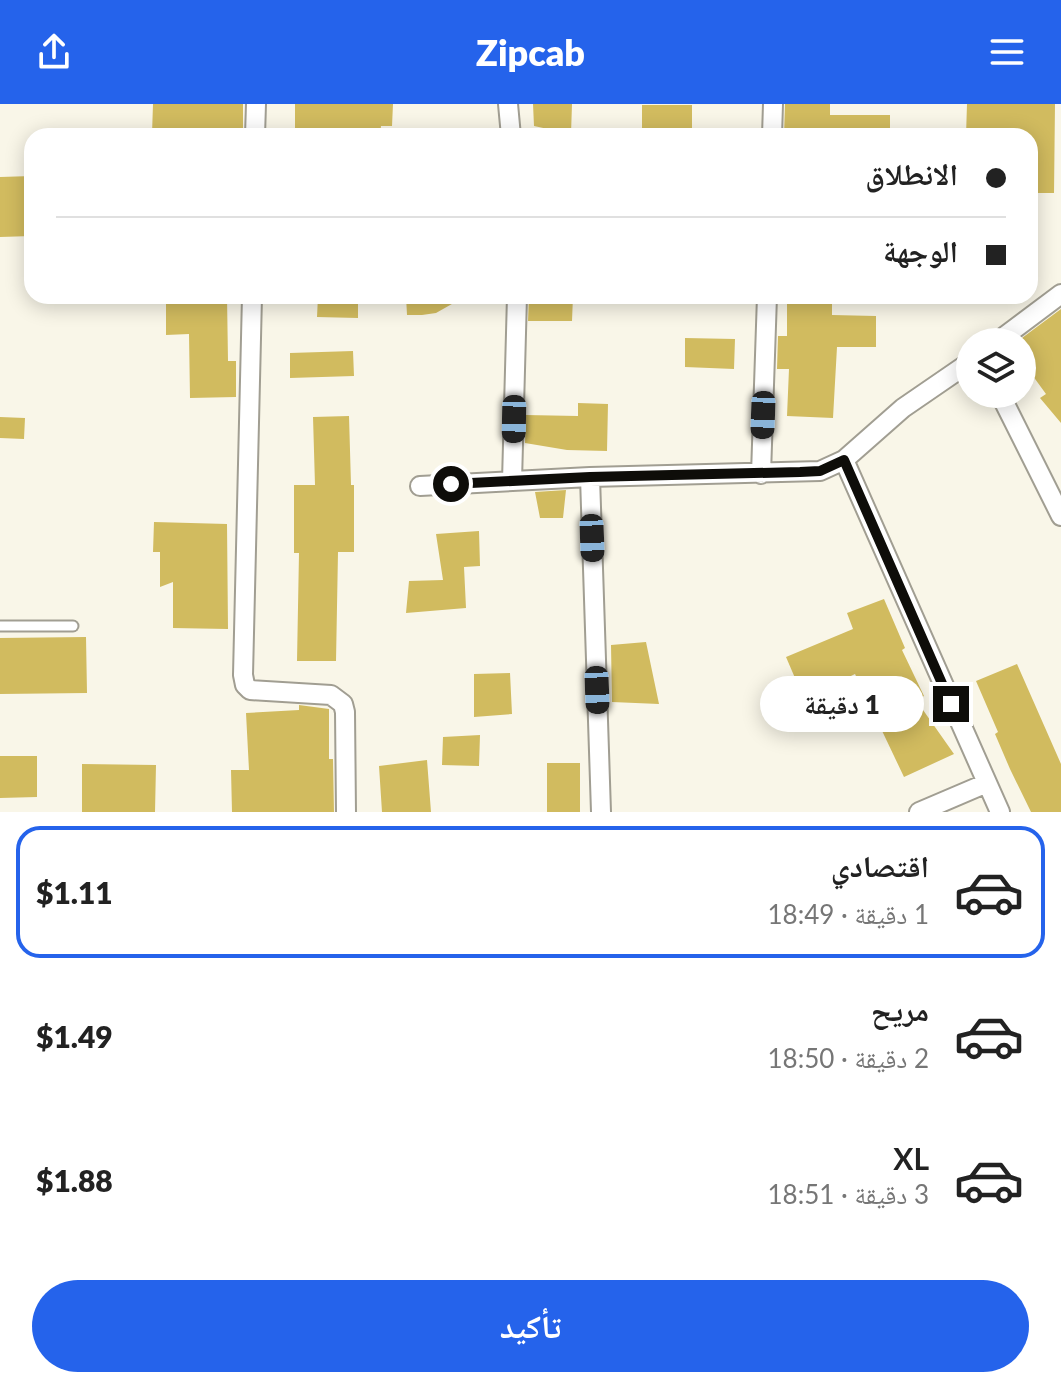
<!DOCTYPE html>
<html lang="ar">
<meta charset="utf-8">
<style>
:root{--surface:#fff;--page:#f6f6f6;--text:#222;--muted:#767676;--line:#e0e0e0;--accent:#2563eb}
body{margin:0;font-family:Lato,"Noto Naskh Arabic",sans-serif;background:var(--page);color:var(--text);direction:rtl;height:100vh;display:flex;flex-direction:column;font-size:30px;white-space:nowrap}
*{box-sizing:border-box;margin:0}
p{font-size:26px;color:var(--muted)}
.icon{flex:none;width:44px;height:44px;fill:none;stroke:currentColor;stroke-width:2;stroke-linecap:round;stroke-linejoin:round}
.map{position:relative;height:708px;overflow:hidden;direction:ltr}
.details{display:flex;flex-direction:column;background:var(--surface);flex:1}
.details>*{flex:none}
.hud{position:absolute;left:24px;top:24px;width:1014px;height:176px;border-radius:24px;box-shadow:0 4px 20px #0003;direction:rtl;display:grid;align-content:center;height:176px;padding:0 32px;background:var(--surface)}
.buttons{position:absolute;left:956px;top:224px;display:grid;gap:16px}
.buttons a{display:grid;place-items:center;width:80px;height:80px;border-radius:50%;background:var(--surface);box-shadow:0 4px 20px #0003;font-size:40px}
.end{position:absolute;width:36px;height:36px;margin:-18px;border:10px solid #0e0d09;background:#fff;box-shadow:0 0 0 4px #fff}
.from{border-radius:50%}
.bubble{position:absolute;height:56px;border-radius:28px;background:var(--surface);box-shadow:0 4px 20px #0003;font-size:26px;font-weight:800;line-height:56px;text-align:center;direction:rtl}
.car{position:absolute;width:24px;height:48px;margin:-24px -12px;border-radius:10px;box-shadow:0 0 6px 2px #0007;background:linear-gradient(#222 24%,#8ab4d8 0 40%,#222 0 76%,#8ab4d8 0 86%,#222 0)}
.hud b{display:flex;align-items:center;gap:28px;height:76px;font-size:30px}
.hud b+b{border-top:2px solid var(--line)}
.hud i{width:20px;height:20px;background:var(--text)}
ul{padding:14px 0 0;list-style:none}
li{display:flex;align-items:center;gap:24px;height:132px;margin:0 16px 12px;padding:0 16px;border:4px solid transparent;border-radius:24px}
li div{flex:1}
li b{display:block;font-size:30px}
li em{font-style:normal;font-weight:800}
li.active{border-color:var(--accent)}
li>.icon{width:72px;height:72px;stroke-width:1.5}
.primary-button{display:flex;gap:16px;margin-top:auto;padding:16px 32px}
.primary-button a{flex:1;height:92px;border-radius:48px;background:var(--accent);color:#fff;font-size:32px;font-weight:800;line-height:92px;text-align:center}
header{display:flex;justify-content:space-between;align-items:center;height:104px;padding:0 32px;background:var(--accent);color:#fff;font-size:36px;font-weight:800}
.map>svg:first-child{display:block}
.building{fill:#d1bb5f}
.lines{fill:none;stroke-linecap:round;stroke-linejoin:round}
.service-casing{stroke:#a19e92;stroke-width:13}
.minor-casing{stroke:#a19e92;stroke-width:22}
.service{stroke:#fff;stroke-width:9}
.minor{stroke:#fff;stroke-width:18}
.route{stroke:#0e0d09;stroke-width:10}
</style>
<header><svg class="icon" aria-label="menu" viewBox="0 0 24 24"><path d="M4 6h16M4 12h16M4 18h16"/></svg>Zipcab<svg class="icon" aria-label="share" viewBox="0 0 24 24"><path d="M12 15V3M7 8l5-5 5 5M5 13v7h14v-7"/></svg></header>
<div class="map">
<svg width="1061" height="708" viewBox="0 0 1061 708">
<rect width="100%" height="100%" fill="#f9f6e8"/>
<path class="building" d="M153,0H243V32L152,30Z
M295,0H393L392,22H381L380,32H295Z
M533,0H572L571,30L534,22Z
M785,0H830V11H890V32H784Z
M967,0H1055L1054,89H1030V32H966Z
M642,1H692V32H642Z
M32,72V132L0,133V73Z
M166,192H227L228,257H236V293L190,294L189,230L166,231Z
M318,192H358V214L317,213Z
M406,192H466L436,209L422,211H407Z
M529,192H573L572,217H528Z
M787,192H832V211L876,212V243H837L833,314L787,312L789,265H777L778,232H787Z
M1061,205V319L1040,294L1046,290L1022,257V234Z
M685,234L735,235L734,265L685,263Z
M353,247L354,272L290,274V249Z
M578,299L608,300L607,347L567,346L525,339L526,311L578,312Z
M349,312L351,381H354V448H338L336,557H297L299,449H294V381H315L313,313Z
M0,313L25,314L24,335L0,334Z
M566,386L563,414H540L535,388Z
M154,418L227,420L228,525L173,524V478L160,483V448H153Z
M479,427L480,462L464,463L466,504L406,509L409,477L443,476L436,430Z
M884,495L905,544L902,546L924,592L916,596L954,650L904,673L855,570L804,595L786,553L853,525L847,509Z
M86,533L87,589L0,590V534Z
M646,538L659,600L612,598L611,541Z
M1017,560L1061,660V708H1031L1010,665L995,630L998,628L976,577Z
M510,569L512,610L474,613V570Z
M299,601L329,605V655H333L334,708H232L231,666H249L246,609L299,606Z
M480,631L479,662L442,661L443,633Z
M0,652H37V693L0,694Z
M427,656L431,708H382L379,662Z
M547,659H580V708H547Z
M82,660L156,661L155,708H82Z"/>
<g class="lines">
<defs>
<path id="service" d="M0,522H73"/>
<path id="minor" d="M508,0L511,32
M255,32L256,0
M772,32L773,0
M252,192L243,571L245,581L250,586L331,591L343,600L345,608L346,708
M997,238L1061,190
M1000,290L1061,412
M844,356L1000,708
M761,370L767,192
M590,373L601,708
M512,377L517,192
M420,382L590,373L820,367L844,356L903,304L970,258
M919,708L987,679"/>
</defs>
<use href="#service" class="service-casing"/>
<use href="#minor" class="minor-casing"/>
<use href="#service" class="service"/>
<use href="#minor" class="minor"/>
</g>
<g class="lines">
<path class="route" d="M451,380L590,373L800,368L820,367L844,356L951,600"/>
</g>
</svg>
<div class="buttons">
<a><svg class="icon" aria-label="layers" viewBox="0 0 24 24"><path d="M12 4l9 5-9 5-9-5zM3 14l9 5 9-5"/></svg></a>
</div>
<i class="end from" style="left:451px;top:380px"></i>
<i class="end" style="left:951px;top:600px"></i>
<div class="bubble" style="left:760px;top:572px;width:164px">1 دقيقة</div>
<i class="car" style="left:763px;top:311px;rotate:182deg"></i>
<i class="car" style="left:514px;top:315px;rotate:181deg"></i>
<i class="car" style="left:592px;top:434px;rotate:178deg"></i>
<i class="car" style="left:597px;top:586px;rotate:178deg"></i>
<div class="hud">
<b><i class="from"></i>الانطلاق</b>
<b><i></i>الوجهة</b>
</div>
</div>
<section class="details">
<ul>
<li class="active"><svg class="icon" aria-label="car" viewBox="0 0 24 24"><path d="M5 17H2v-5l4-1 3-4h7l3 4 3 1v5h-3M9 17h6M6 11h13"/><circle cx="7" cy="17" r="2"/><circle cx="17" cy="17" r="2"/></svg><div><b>اقتصادي</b><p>1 دقيقة · 18:49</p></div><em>$1.11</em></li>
<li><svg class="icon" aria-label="car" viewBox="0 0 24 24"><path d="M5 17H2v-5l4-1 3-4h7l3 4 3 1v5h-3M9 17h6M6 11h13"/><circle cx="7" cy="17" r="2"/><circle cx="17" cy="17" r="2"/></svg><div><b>مريح</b><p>2 دقيقة · 18:50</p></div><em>$1.49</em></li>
<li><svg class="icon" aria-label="car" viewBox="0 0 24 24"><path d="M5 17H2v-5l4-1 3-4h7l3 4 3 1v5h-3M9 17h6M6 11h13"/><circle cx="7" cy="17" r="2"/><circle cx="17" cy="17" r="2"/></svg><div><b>XL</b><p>3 دقيقة · 18:51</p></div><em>$1.88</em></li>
</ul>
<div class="primary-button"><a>تأكيد</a></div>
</section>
